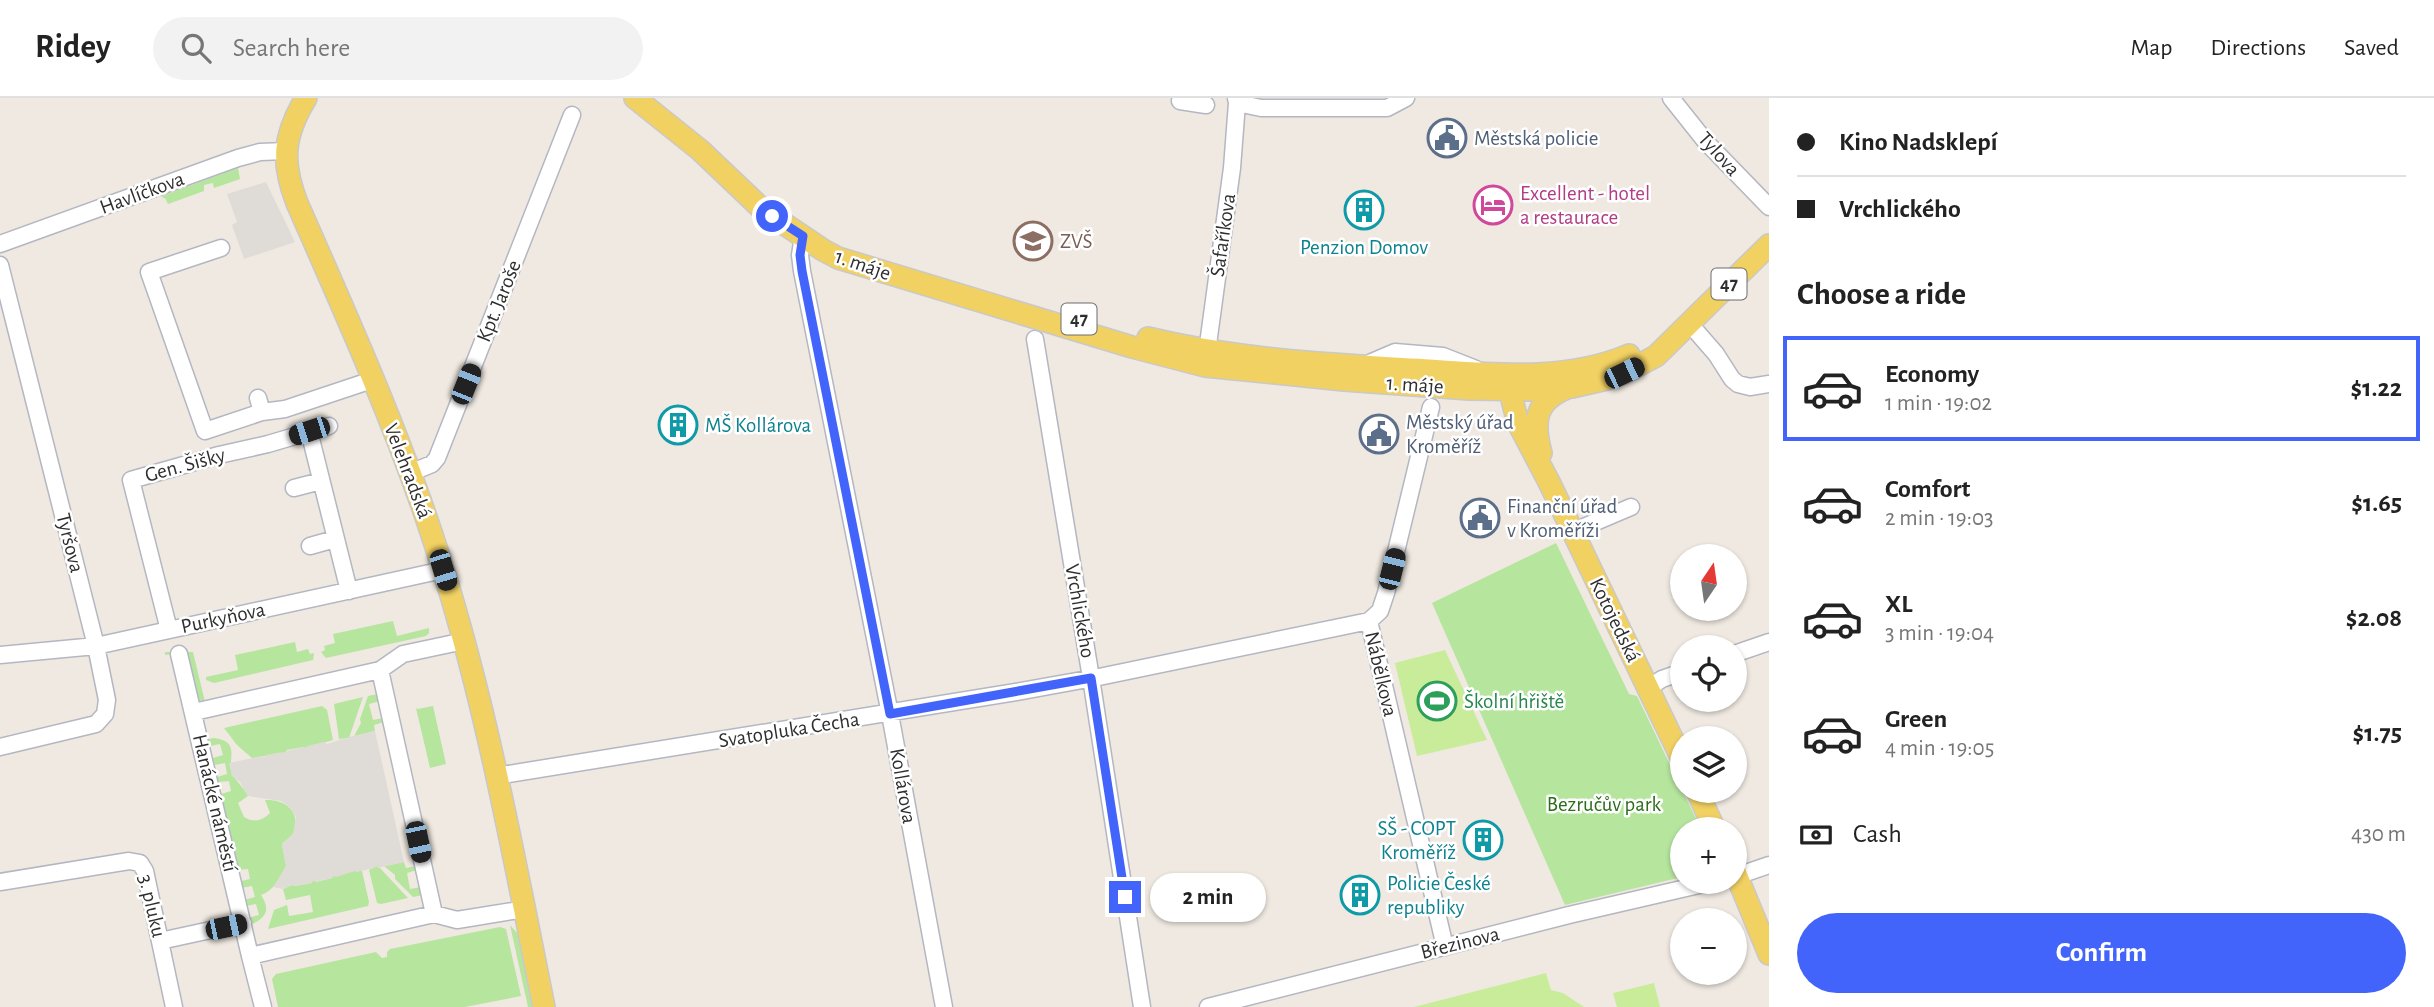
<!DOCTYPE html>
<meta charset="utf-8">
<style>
:root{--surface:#fff;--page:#f2f2f2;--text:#222;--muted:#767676;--line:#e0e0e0;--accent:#4264fb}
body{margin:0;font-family:"Alegreya Sans",sans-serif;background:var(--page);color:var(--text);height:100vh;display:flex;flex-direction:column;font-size:26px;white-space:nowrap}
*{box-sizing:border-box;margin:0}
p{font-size:23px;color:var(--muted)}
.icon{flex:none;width:38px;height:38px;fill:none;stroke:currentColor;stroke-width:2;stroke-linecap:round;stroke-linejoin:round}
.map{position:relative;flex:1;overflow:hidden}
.sheet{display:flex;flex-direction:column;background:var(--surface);width:665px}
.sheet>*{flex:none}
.guide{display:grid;align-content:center;height:154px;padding:0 28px;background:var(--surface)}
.needle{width:46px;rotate:13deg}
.tools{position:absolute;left:1670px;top:446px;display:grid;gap:14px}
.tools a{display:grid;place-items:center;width:77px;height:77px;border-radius:50%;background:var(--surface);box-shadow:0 2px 5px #0004;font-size:35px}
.end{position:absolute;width:32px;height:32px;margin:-16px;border:9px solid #4264fb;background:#fff;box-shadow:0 0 0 4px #fff}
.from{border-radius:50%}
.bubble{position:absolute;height:49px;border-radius:24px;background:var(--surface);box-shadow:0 2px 5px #0004;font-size:23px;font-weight:700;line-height:49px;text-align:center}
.car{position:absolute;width:21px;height:42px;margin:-21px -10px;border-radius:9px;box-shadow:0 0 5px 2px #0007;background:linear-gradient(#222 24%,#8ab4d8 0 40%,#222 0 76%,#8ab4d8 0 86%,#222 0)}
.guide b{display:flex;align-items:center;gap:24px;height:66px;font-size:26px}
.guide b+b{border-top:2px solid var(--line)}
.guide i{width:18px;height:18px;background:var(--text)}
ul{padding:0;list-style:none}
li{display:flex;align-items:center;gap:21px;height:105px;margin:0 14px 10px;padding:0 14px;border:4px solid transparent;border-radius:0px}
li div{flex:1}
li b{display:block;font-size:26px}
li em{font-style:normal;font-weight:700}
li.active{border-color:var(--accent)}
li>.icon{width:63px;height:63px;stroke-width:1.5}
h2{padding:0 28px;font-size:32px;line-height:84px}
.pay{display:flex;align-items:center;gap:18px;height:77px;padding:0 28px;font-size:26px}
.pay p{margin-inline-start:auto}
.cta{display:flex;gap:14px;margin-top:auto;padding:14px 28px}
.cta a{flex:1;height:80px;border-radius:42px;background:var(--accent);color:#fff;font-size:28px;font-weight:700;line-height:80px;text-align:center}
header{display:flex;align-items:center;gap:42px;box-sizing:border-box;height:98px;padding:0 35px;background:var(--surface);border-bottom:2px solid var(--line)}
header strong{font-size:33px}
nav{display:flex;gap:38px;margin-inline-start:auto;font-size:24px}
.search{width:490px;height:63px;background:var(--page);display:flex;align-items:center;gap:18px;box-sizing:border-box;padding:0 24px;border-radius:38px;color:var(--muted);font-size:26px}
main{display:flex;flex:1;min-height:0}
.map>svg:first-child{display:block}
.green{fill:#b6e59e}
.pitch{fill:#c9ec9a}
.plaza{fill:#dfdcd8}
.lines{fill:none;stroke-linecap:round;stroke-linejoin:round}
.minor-casing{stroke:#b4b7c1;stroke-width:19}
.major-casing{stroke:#c9c9c9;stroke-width:24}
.minor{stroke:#fff;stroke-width:16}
.major{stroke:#f2d163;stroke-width:21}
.route{stroke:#4264fb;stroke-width:9}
.labels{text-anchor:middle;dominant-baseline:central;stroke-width:5;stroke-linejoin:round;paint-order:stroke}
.shield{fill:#fff;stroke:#6d6d6d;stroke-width:2}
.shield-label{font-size:19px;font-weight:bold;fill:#2e2e2e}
.service-label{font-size:21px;fill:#4e5e75;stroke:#fff;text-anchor:start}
.street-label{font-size:21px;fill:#2e2e2e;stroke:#fff}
.hotel-label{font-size:21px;fill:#b23c85;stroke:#fff;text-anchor:start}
.education-label{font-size:21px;fill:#785e54;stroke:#fff;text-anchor:start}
.culture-label{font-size:21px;fill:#0d838f;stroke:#fff;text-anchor:start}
.leisure-label{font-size:21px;fill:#27864d;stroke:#fff;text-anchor:start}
.park-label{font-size:21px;fill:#2c6e1b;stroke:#fff}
</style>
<header>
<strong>Ridey</strong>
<div class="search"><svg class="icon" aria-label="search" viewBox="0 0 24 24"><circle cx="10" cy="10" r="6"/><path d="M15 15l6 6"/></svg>Search here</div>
<nav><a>Map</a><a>Directions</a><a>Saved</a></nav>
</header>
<main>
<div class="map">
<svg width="1769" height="909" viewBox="0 0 1769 909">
<rect width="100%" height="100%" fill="#efe9e1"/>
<path class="green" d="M238,70L240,81L214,90L213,85L204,87V93L168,106L165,100H163L162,98Z
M1556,445L1629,596L1637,598L1701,731L1682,732V779L1565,807L1432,505Z
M393,523L397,538L429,530V535L426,538L326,560L321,554L325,552L324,548L335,545L333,536Z
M295,544L297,554L308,551L310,556L314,555L313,562L214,585L206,582V579L238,572L235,557Z
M165,554H193L205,604L197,601L172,556L165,557Z
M378,596L380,603L369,606L373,622L383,620L384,624L374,627L375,633L354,638L361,625L360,621L368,598Z
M363,599L349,640L339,641L334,606Z
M322,608L327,612L333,642L306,650L303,649L287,652L285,655L252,660L237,647L224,630Z
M433,608L446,666L430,670L416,610L418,611Z
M214,640C244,644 224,664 234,679C239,686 244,690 248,698L238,705L244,719C254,725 262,723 270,715L265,702C286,701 302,714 293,736L282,746L286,768C280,779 274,793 261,797C271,812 266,820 250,827L248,820L259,817L256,806L246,808L244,802L255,799L252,788L241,790V783L250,781L248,771L237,772L221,696L231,693L229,683L218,684L217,679L227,676L225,665L215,667L213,660L223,657L220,646L210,648L209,641Z
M404,764L406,770L416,768L417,772L407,775L410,791L421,789L423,797L413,799L395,781V777L384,768Z
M376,768H378L408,800L381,806L377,805L369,772Z
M355,773H362L369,804L368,808L268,831L274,812L287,807L289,818L313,814L310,797L286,802L283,791L292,787L295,788L311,785L313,782L316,784L332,780L334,777Z
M510,827L518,836L532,909H528Z
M500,829L506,831L521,898L465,909H278L272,881L276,876L376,854L382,860L387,859V854L390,851Z"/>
<path class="pitch" d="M1445,552L1487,642L1417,658L1395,565Z
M1546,875L1551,892L1563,895L1584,909H1414Z
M1654,885L1660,909H1617L1613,895Z"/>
<path class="plaza" d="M266,84L295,144L244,161L232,127L237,124L227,96Z
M375,633L404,764L378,770L376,768L374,770L357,774L355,773L336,779L334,778L332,780L315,784L313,782L312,785L295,788L292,787L283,791L273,789L286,769L282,746L293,736L296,719L290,709L281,703L248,698L240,684L232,678L229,665L262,658L264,660L266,657L283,654L285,655L287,653L303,649L306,650L307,648L324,644L327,646L345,640L348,641L349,639Z"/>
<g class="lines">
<defs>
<path id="minor" d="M1671,0L1706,44L1769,109
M1180,3L1206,7
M1237,5L1261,10H1387L1406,0
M803,138L800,157L802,173L890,616L944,909
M0,146L238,60L260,54L286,53
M221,150L149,174L205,333L262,314
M0,167L96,548L107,602L105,616L96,626L0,649
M1689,225L1716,256L1732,281L1738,286L1750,289L1769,286
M1035,241L1091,580L1142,909
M1206,261L1232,70L1237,5L1236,0
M1367,266L1395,254L1443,258L1476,271
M258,300L262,314L285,311L372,282
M309,333L349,493
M410,375L432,366L437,360L572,17
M294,390L321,383
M1572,434L1631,409
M310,448L335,441
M1369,523L1445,849
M169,532L131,382L219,357L268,346L329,328
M179,556L250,858L434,816L380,572
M1734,556L1769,544
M0,557L96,548L443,472
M1648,590L1662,581L1682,574
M194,614L380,572L403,556L464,543
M496,678L1016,594L1099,579L1369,523L1380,513L1386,495L1431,309
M1734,779L1769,767
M0,784L129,763L140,765L145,773L174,909
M434,816L457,822L525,811
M160,843L243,825
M250,858L263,909
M1208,909L1569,817L1712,784"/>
<path id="major" d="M306,0C283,38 281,64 297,105C344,212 394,323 431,434C483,588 512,750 544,909
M635,0L700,52L762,111L823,152L838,160L1132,249L1205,268L1344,282L1469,291L1539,292L1572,289L1607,281L1624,275L1656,258L1769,147
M1148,240C1234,261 1324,266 1412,271C1483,275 1562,286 1629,257
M1506,278L1518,325L1549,384L1682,661
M1541,355C1533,325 1534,303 1567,290
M1697,693L1715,732
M1734,771L1769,856"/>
</defs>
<use href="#minor" class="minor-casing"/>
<use href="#major" class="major-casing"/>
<use href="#minor" class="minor"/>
<use href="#major" class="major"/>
</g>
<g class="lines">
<path class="route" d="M772,118L803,138L800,157L802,173L890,616L1091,580L1125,799"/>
</g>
<defs>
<symbol id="civic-ring" viewBox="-11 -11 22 22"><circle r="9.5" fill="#fff" stroke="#5c6f8a" stroke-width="1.5"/><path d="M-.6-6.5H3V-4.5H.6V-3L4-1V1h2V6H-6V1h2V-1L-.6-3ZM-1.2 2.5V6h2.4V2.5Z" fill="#5c6f8a"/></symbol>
<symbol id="hotel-ring" viewBox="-11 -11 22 22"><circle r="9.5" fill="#fff" stroke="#d1479c" stroke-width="1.5"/><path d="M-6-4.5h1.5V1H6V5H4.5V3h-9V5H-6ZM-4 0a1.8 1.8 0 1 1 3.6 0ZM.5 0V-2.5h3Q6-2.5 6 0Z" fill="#d1479c"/></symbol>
<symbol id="building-ring" viewBox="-11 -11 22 22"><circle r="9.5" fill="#fff" stroke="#0f9aa8" stroke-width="1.5"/><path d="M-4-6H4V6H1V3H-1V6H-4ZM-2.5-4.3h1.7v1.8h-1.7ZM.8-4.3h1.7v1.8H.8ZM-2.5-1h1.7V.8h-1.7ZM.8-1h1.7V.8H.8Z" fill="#0f9aa8"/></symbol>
<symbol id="school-ring" viewBox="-11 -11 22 22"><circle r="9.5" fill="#fff" stroke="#8d6e63" stroke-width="1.5"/><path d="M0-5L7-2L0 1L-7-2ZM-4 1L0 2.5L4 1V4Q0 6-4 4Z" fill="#8d6e63"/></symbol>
<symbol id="stadium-ring" viewBox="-11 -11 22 22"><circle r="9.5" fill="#fff" stroke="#2e9e5b" stroke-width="1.5"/><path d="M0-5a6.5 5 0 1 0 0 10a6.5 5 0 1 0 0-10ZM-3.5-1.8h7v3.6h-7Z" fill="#2e9e5b"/></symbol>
</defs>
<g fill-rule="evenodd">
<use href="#civic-ring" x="1425" y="18" width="44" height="44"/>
<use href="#hotel-ring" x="1471" y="85" width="44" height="44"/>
<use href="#building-ring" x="1342" y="90" width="44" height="44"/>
<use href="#school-ring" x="1011" y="121" width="44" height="44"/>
<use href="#building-ring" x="656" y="305" width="44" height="44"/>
<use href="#civic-ring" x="1357" y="314" width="44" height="44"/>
<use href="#civic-ring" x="1458" y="398" width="44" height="44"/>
<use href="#stadium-ring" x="1415" y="581" width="44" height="44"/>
<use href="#building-ring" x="1461" y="720" width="44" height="44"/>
<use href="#building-ring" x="1338" y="775" width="44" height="44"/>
</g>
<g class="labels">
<g class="shield">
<rect x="1711.5" y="170.5" width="35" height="31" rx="5"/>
<rect x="1061.5" y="205.5" width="35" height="31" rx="5"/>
</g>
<g class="shield-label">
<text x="1729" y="186">47</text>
<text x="1079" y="221">47</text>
</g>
<g class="service-label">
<text x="1474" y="40">Městská policie</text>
<text x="1406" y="324">Městský úřad<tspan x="1406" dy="24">Kroměříž</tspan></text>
<text x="1507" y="408">Finanční úřad<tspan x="1507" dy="24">v Kroměříži</tspan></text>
</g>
<g class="street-label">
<text transform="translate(1719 56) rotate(48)">Tylova</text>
<text transform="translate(142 95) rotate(-20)">Havlíčkova</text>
<text transform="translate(1223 137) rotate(-82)">Šafaříkova</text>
<text transform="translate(863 167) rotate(19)">1. máje</text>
<text transform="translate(499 203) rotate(-68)">Kpt. Jaroše</text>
<text transform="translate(1415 287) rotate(4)">1. máje</text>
<text transform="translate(185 367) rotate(-15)">Gen. Šišky</text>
<text transform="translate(408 373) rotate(69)">Velehradská</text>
<text transform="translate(70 445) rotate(76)">Tyršova</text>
<text transform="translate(1080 513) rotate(80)">Vrchlického</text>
<text transform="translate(223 520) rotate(-12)">Purkyňova</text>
<text transform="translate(1615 522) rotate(64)">Kotojedská</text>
<text transform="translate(1381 576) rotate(77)">Nábělkova</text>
<text transform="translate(789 632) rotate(-9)">Svatopluka Čecha</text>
<text transform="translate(903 688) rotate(80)">Kollárova</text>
<text transform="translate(215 705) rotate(77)">Hanácké náměstí</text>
<text transform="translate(152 808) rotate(77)">3. pluku</text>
<text transform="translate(1460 845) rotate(-14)">Březinova</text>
</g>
<g class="hotel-label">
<text x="1520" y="95">Excellent - hotel<tspan x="1520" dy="24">a restaurace</tspan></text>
</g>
<g class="education-label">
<text x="1060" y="143">ZVŠ</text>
</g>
<g class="culture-label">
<text x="1364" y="149" text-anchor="middle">Penzion Domov</text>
<text x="705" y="327">MŠ Kollárova</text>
<text x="1456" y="730" text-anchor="end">SŠ - COPT<tspan x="1456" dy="24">Kroměříž</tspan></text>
<text x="1387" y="785">Policie České<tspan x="1387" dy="24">republiky</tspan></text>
</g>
<g class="leisure-label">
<text x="1464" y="603">Školní hřiště</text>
</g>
<g class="park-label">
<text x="1604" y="706">Bezručův park</text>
</g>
</g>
</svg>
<div class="tools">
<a><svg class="needle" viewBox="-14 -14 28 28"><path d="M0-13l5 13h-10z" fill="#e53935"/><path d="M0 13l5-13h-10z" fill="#767676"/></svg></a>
<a><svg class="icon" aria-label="locate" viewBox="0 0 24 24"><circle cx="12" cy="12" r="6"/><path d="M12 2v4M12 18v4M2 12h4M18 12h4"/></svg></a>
<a><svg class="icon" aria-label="layers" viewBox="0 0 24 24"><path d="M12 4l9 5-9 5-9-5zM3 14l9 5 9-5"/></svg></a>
<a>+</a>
<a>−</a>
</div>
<i class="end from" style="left:772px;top:118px"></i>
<i class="end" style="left:1125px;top:799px"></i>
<div class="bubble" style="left:1150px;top:775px;width:116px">2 min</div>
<i class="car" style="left:1624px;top:275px;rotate:64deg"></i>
<i class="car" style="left:466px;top:286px;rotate:22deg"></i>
<i class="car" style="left:309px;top:333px;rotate:252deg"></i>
<i class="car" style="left:1392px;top:471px;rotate:14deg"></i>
<i class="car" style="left:443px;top:472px;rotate:163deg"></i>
<i class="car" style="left:418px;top:744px;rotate:168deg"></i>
<i class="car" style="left:226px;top:829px;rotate:78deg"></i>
</div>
<section class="sheet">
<div class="guide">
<b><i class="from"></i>Kino Nadsklepí</b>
<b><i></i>Vrchlického</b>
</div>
<h2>Choose a ride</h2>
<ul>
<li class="active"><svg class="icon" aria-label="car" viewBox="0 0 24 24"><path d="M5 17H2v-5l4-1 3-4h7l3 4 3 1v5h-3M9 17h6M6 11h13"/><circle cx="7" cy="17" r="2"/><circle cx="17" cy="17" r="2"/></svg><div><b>Economy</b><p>1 min · 19:02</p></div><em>$1.22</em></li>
<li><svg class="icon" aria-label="car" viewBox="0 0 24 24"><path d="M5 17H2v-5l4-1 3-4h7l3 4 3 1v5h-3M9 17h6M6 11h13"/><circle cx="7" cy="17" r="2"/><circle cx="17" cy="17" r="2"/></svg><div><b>Comfort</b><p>2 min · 19:03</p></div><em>$1.65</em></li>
<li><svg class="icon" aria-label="car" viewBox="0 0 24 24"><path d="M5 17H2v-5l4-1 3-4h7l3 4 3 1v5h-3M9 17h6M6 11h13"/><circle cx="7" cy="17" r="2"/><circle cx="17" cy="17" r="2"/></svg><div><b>XL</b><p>3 min · 19:04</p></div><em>$2.08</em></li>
<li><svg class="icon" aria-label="car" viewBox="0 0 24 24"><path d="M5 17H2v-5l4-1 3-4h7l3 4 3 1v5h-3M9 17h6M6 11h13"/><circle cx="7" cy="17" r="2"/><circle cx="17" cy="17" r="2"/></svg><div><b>Green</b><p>4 min · 19:05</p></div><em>$1.75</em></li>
</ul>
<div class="pay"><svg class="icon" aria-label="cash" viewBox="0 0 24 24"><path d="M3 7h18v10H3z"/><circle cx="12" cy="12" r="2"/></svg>Cash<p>430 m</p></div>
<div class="cta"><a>Confirm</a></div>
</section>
</main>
